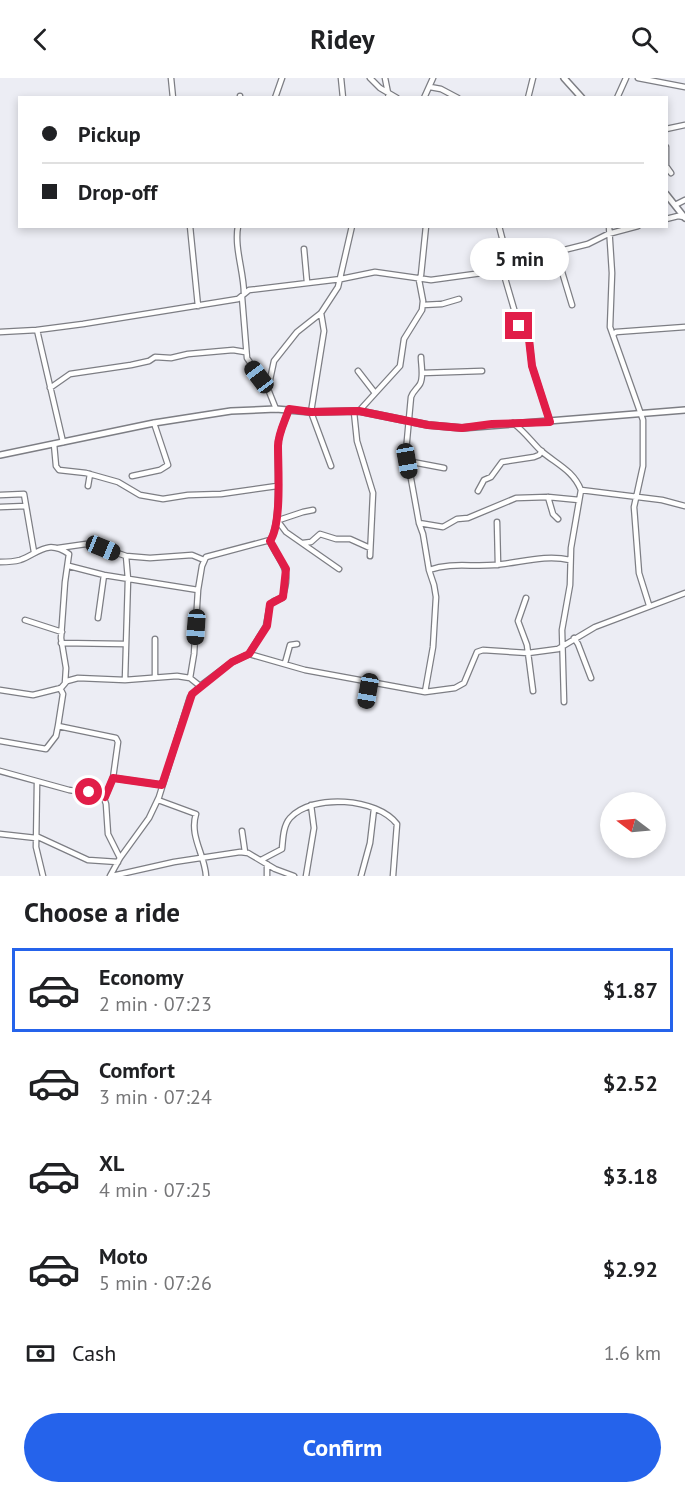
<!DOCTYPE html>
<meta charset="utf-8">
<style>
:root{--surface:#fff;--page:#f2f2f2;--text:#202124;--muted:#757577;--line:#e0e0e0;--accent:#2563eb}
body{margin:0;font-family:"PT Sans",sans-serif;background:var(--page);color:var(--text);height:100vh;display:flex;flex-direction:column;font-size:22px;white-space:nowrap}
*{box-sizing:border-box;margin:0}
p{font-size:20px;color:var(--muted)}
.icon{flex:none;width:33px;height:33px;fill:none;stroke:currentColor;stroke-width:2;stroke-linecap:round;stroke-linejoin:round}
.map{position:relative;height:798px;overflow:hidden}
.drawer{display:flex;flex-direction:column;background:var(--surface);flex:1}
.drawer>*{flex:none}
.hud{position:absolute;left:18px;top:18px;width:650px;height:132px;border-radius:0px;box-shadow:0 3px 9px #0003;display:grid;align-content:center;height:132px;padding:0 24px;background:var(--surface)}
.needle{width:39px;rotate:286deg}
.fabs{position:absolute;left:600px;top:714px;display:grid;gap:12px}
.fabs a{display:grid;place-items:center;width:66px;height:66px;border-radius:50%;background:var(--surface);box-shadow:0 3px 9px #0003;font-size:30px}
.end{position:absolute;width:27px;height:27px;margin:-14px;border:8px solid #e11d48;background:#fff;box-shadow:0 0 0 3px #fff}
.from{border-radius:50%}
.bubble{position:absolute;height:42px;border-radius:21px;background:var(--surface);box-shadow:0 3px 9px #0003;font-size:20px;font-weight:700;line-height:42px;text-align:center}
.car{position:absolute;width:18px;height:36px;margin:-18px -9px;border-radius:8px;box-shadow:0 0 4px 2px #0007;background:linear-gradient(#222 24%,#8ab4d8 0 40%,#222 0 76%,#8ab4d8 0 86%,#222 0)}
.hud b{display:flex;align-items:center;gap:21px;height:57px;font-size:22px}
.hud b+b{border-top:2px solid var(--line)}
.hud i{width:15px;height:15px;background:var(--text)}
ul{padding:0;list-style:none}
li{display:flex;align-items:center;gap:18px;height:84px;margin:0 12px 9px;padding:0 12px;border:3px solid transparent;border-radius:0px}
li div{flex:1}
li b{display:block;font-size:22px}
li em{font-style:normal;font-weight:700}
li.on{border-color:var(--accent)}
li>.icon{width:54px;height:54px;stroke-width:1.5}
h2{padding:0 24px;font-size:27px;line-height:72px}
.pay{display:flex;align-items:center;gap:15px;height:66px;padding:0 24px;font-size:22px}
.pay p{margin-inline-start:auto}
.primary-button{display:flex;gap:12px;margin-top:auto;padding:12px 24px}
.primary-button a{flex:1;height:69px;border-radius:36px;background:var(--accent);color:#fff;font-size:24px;font-weight:700;line-height:69px;text-align:center}
header{display:flex;justify-content:space-between;align-items:center;height:78px;padding:0 24px;background:var(--surface);font-size:27px;font-weight:700}
.map>svg:first-child{display:block}
.lines{fill:none;stroke-linecap:round;stroke-linejoin:round}
.minor-casing{stroke:#7d7e84;stroke-width:7}
.tertiary-casing{stroke:#7d7e84;stroke-width:8}
.minor{stroke:#fff;stroke-width:4.5}
.tertiary{stroke:#fff;stroke-width:5}
.route{stroke:#e11d48;stroke-width:8}
</style>
<header><svg class="icon" aria-label="back" viewBox="0 0 24 24"><path d="M15 5l-7 7 7 7"/></svg>Ridey<svg class="icon" aria-label="search" viewBox="0 0 24 24"><circle cx="10" cy="10" r="6"/><path d="M15 15l6 6"/></svg></header>
<div class="map">
<svg width="685" height="798" viewBox="0 0 685 798">
<rect width="100%" height="100%" fill="#ecedf4"/>
<g class="lines">
<defs>
<path id="minor" d="M171,0L173,20
M341,0L343,20
M370,0L380,10L397,20
M385,0L389,20
M638,0L685,9
M430,9L441,11L458,20
M240,20V18
M275,20L282,0
M424,20L433,0
M528,20L533,0
M617,20L626,0
M666,51L685,47
M666,69V88L671,95
M675,127L685,122
M666,141L678,138L684,139
M190,148L198,228
M238,148C234,170 244,194 244,216
M499,148L507,179V187
M609,148L612,195L610,249L643,342V388L634,429L639,495L649,527
M304,171L307,204
M556,174L572,227
M502,190L521,255L529,261L532,288L550,344
M242,219L247,280L268,311
M423,227L442,226L459,221
M321,235L324,253L311,334L331,388
M37,252L63,364
M0,254L37,252L83,246L238,221L249,212L341,201L375,194L431,202L482,195L516,184L588,166L608,156L638,148
M614,256L616,254L685,249
M421,279C421,287 424,299 420,306C417,311 413,313 411,319L406,373L419,445L423,456L429,492L434,507L436,519L433,569L425,614
M358,293L375,315
M422,295L482,293
M50,310L70,296L131,287L149,283L155,279L171,280L188,276L233,272L245,274
M276,331L268,311L274,283L297,254L321,235L338,209L352,148
M359,333L400,288L404,261L422,232L423,223L419,202L421,197L426,148
M354,334L357,363L373,415L370,478
M513,345C524,353 531,363 540,372C556,386 573,392 581,412L571,470L570,507L562,552L564,624
M54,366L56,388L59,392L86,395L118,404L140,417L163,421L188,417L221,416L277,408
M407,383L444,390
M132,398L160,392L168,387L154,345
M88,408L90,396
M581,412L662,422L685,428
M478,413L484,402L491,399L502,384L534,379L539,377L542,373
M0,417L24,416L34,474
M548,419L553,436L558,441
M0,429L26,428
M277,442L286,454L339,491
M279,442L303,434L313,432
M497,444L498,487
M419,445L443,449L457,441L468,440L516,420L548,419L579,422
M303,465L311,464L320,456L336,461H350L370,470
M58,470L86,466L94,467L126,478L150,480L192,477L204,482
M0,484C6,484 13,484 20,482C39,475 47,461 69,476L65,504L61,560L66,590L65,605
M69,488L104,497L198,512L194,576L190,600
M429,492C451,484 471,489 494,487C519,485 545,476 570,482
M198,512L202,488L206,479L270,462
M526,520L518,543L527,567L533,613
M98,540L104,497
M25,542L62,554
M574,560L578,566L591,600
M61,565L125,566
M249,576L266,548L270,527L274,523L282,520C293,489 280,487 270,463C282,444 277,391 278,368C278,356 285,343 289,331
M285,585L290,567L297,566
M155,598V561
M125,602L128,501L126,478
M200,608L232,584L249,576L305,592L425,614L455,610L464,605L477,574L483,572L528,575L558,571L595,549L685,515
M60,610L63,616L58,648L116,660L118,664L113,700L105,719
M0,612L33,617L61,610L67,603L78,600L125,602L177,598L190,600L200,608L190,619L159,719L149,740L120,780L110,798
M366,625L368,604
M0,663L46,671L56,658L58,648
M0,693L69,712L103,717L106,726L108,756L120,780
M113,700L162,707
M37,705L36,769L43,798
M158,722L196,736C189,758 205,777 206,798
M242,753L245,774
M0,756L36,760
M36,758L88,782L118,784
M261,782L282,771C283,761 283,748 290,740C313,715 377,720 397,746L393,798
M267,786V798
M112,798L174,784L240,774L248,775L275,791L294,798
M306,798L314,750L311,727
M361,798L370,765L374,731"/>
<path id="tertiary" d="M564,0L582,20
M666,116L685,140
M0,377L154,345L231,333L276,331L311,334L359,333L428,347L462,350L685,332"/>
</defs>
<use href="#minor" class="minor-casing"/>
<use href="#tertiary" class="tertiary-casing"/>
<use href="#minor" class="minor"/>
<use href="#tertiary" class="tertiary"/>
</g>
<g class="lines">
<path class="route" d="M89,714L100,716L105,719L113,700L162,707L192,616L232,584L249,576L267,548L270,526L283,519L286,491L270,463C282,446 278,390 278,368C278,356 285,343 289,331L311,334L359,333L428,347L462,350L492,346L550,344L532,288L529,261L522,257L519,248"/>
</g>
</svg>
<div class="fabs">
<a><svg class="needle" viewBox="-14 -14 28 28"><path d="M0-13l5 13h-10z" fill="#e53935"/><path d="M0 13l5-13h-10z" fill="#757577"/></svg></a>
</div>
<i class="end from" style="left:89px;top:714px"></i>
<i class="end" style="left:519px;top:248px"></i>
<div class="bubble" style="left:470px;top:160px;width:99px">5 min</div>
<i class="car" style="left:259px;top:299px;rotate:323deg"></i>
<i class="car" style="left:407px;top:383px;rotate:170deg"></i>
<i class="car" style="left:103px;top:470px;rotate:112deg"></i>
<i class="car" style="left:196px;top:549px;rotate:184deg"></i>
<i class="car" style="left:368px;top:613px;rotate:190deg"></i>
<div class="hud">
<b><i class="from"></i>Pickup</b>
<b><i></i>Drop-off</b>
</div>
</div>
<section class="drawer">
<h2>Choose a ride</h2>
<ul>
<li class="on"><svg class="icon" aria-label="car" viewBox="0 0 24 24"><path d="M5 17H2v-5l4-1 3-4h7l3 4 3 1v5h-3M9 17h6M6 11h13"/><circle cx="7" cy="17" r="2"/><circle cx="17" cy="17" r="2"/></svg><div><b>Economy</b><p>2 min · 07:23</p></div><em>$1.87</em></li>
<li><svg class="icon" aria-label="car" viewBox="0 0 24 24"><path d="M5 17H2v-5l4-1 3-4h7l3 4 3 1v5h-3M9 17h6M6 11h13"/><circle cx="7" cy="17" r="2"/><circle cx="17" cy="17" r="2"/></svg><div><b>Comfort</b><p>3 min · 07:24</p></div><em>$2.52</em></li>
<li><svg class="icon" aria-label="car" viewBox="0 0 24 24"><path d="M5 17H2v-5l4-1 3-4h7l3 4 3 1v5h-3M9 17h6M6 11h13"/><circle cx="7" cy="17" r="2"/><circle cx="17" cy="17" r="2"/></svg><div><b>XL</b><p>4 min · 07:25</p></div><em>$3.18</em></li>
<li><svg class="icon" aria-label="car" viewBox="0 0 24 24"><path d="M5 17H2v-5l4-1 3-4h7l3 4 3 1v5h-3M9 17h6M6 11h13"/><circle cx="7" cy="17" r="2"/><circle cx="17" cy="17" r="2"/></svg><div><b>Moto</b><p>5 min · 07:26</p></div><em>$2.92</em></li>
</ul>
<div class="pay"><svg class="icon" aria-label="cash" viewBox="0 0 24 24"><path d="M3 7h18v10H3z"/><circle cx="12" cy="12" r="2"/></svg>Cash<p>1.6 km</p></div>
<div class="primary-button"><a>Confirm</a></div>
</section>
